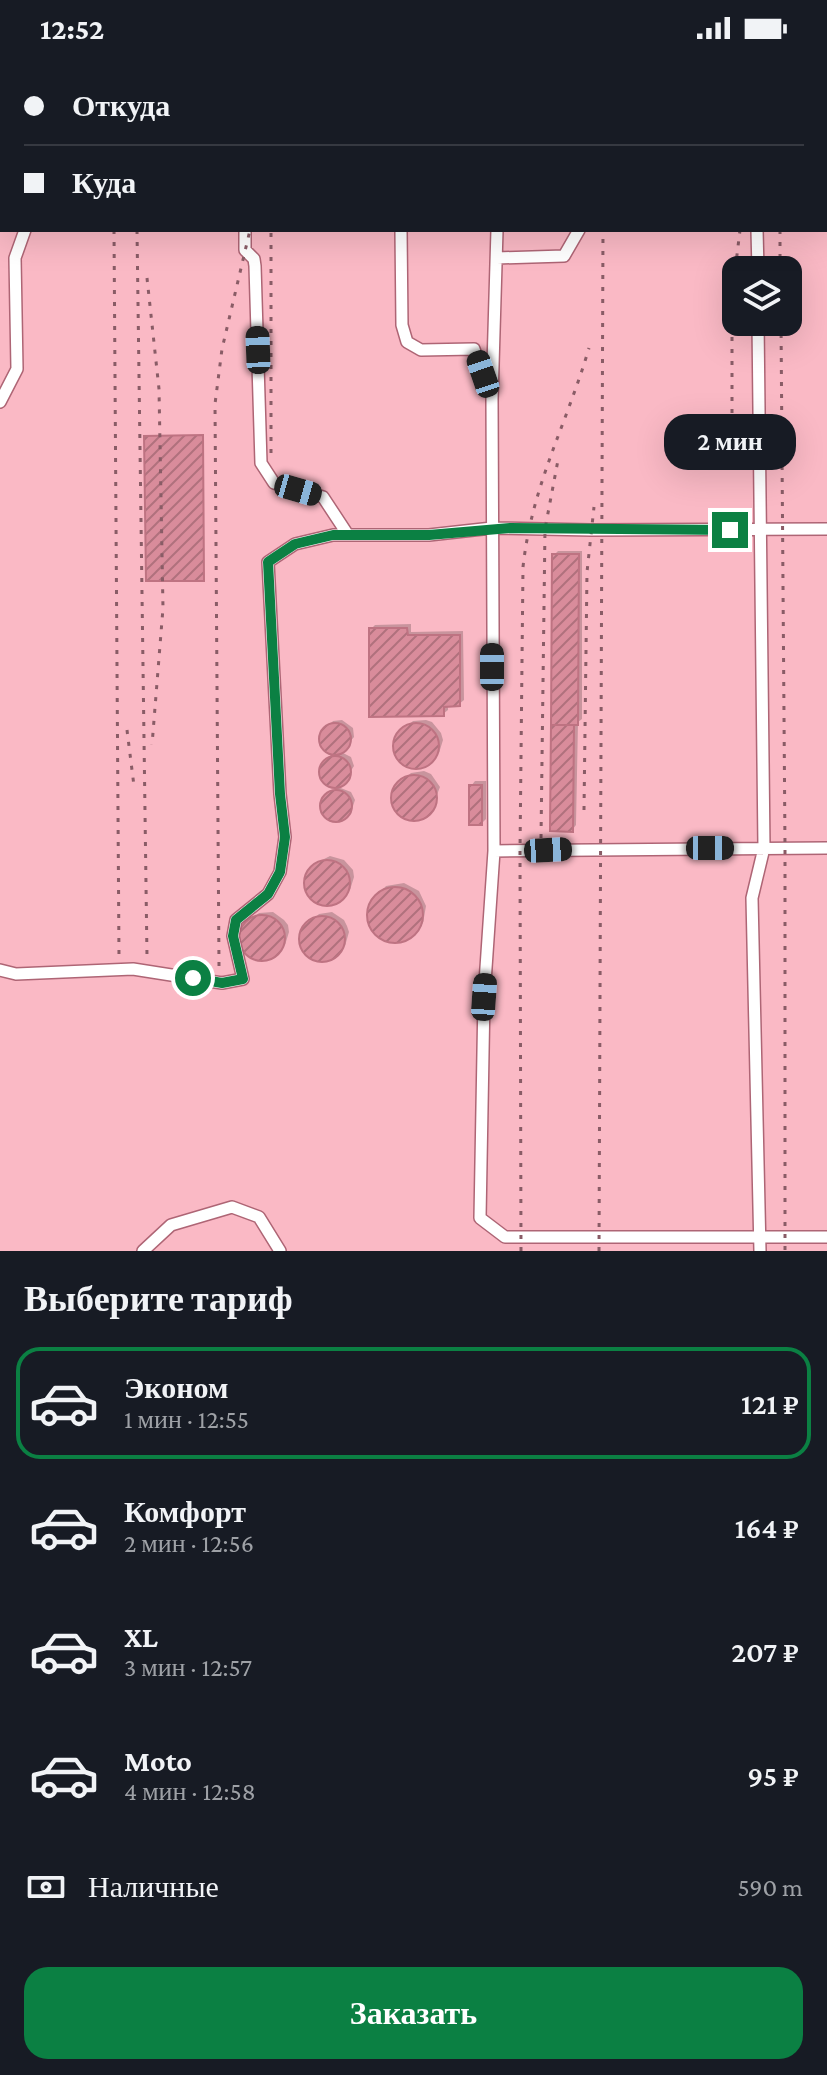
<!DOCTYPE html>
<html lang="ru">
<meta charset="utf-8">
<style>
:root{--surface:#171b24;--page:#242831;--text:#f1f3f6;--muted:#9ea1a6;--line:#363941;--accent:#0b8043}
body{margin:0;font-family:"Crimson Pro",serif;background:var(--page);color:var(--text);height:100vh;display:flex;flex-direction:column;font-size:30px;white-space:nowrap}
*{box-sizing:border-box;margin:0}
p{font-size:26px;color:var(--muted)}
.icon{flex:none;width:44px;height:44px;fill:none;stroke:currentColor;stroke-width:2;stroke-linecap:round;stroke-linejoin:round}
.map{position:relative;height:1195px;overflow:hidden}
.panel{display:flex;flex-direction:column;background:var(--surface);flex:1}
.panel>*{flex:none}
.top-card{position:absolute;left:0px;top:0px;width:828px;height:176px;box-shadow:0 8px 32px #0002;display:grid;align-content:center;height:176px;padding:0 24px;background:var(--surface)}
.fabs{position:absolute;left:722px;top:200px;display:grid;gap:16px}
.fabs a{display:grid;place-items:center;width:80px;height:80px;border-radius:16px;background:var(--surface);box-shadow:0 8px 32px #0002;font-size:40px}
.end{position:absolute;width:36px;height:36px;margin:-18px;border:10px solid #0b8043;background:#fff;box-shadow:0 0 0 4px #fff}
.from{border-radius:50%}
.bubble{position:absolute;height:56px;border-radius:24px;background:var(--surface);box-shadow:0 8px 32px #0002;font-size:26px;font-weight:600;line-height:56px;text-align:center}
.car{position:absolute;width:24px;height:48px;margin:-24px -12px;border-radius:10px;box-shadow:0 0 6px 2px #0007;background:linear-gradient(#222 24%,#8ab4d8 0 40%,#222 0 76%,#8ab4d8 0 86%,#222 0)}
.top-card b{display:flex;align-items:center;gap:28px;height:76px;font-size:30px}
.top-card b+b{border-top:2px solid var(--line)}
.top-card i{width:20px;height:20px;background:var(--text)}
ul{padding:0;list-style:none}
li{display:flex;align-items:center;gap:24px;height:112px;margin:0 16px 12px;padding:0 8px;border:4px solid transparent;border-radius:24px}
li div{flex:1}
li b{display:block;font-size:30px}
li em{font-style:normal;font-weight:600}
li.current{border-color:var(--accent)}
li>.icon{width:72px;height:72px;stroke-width:1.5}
h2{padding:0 24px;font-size:36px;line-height:96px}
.pay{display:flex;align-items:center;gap:20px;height:88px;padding:0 24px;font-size:30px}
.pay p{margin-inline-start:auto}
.action{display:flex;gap:16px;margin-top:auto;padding:16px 24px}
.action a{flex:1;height:92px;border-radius:24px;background:var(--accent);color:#fff;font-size:32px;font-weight:600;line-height:92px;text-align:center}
.status{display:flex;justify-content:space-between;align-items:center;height:56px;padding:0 40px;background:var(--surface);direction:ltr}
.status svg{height:22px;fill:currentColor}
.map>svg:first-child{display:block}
.shadow{fill:#0003}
.building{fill:url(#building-hatch);stroke:#be7382;stroke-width:2}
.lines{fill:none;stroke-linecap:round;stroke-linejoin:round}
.minor-casing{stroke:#ae6575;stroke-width:14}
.minor{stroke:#fff;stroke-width:11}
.rail{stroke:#895c66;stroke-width:3;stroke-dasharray:4 8;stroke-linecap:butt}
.route{stroke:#0b8043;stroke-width:10}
</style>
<div class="status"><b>12:52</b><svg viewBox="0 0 49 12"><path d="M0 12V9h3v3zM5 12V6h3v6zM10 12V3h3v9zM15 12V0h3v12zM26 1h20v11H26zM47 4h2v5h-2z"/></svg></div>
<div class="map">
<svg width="827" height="1195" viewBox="0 0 827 1195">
<defs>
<pattern id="building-hatch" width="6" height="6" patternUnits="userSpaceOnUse" patternTransform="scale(2)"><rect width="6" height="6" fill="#d98c9b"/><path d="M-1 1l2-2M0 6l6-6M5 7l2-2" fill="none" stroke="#b0717d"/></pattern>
</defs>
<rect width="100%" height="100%" fill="#fab9c5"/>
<path class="shadow" d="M558,495H582V663L578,666L576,769L572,774L554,499Z
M411,568V576L463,575L464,644L459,648L448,649V654L443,658L371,573L375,569Z
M342,664L353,672L354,681L341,696L351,701L354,710L343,727L330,729L324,724L322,711L337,695L330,696L324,691L322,678L333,665Z
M426,664L432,666L441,677L443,684L439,697L422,711L408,710L402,706L395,694L397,680L413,665Z
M424,715L431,718L440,731L431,754L420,762L406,761L400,758L393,746L395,731L411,717Z
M475,725H486V763L482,767L471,730Z
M338,731L351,736L355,744L352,753L335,764L327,761L322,749L325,741Z
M330,800L344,804L353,814L354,821L350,834L345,839L333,848L319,847L308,838L306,824L318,806Z
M404,827L419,835L426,850L423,867L412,879L395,885L387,884L373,874L368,857L370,849L386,830Z
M273,856L284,864L288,869L289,876L285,889L268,903L254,902L248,898L241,886L243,872L259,857Z
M332,856L344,864L347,870L349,876L345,890L328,903L314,902L308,899L301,886L303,873L319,858Z"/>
<path class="building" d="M203,379L204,525H146L144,380Z
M552,498H579L578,669H551Z
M369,572H407L408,579H460V650L444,651V660L369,661Z
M393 690a23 23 0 1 1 46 0a23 23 0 1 1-46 0Z
M319 683a16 16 0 1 1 32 0a16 16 0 1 1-32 0Z
M551,669H574L573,776L550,775Z
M319 716a16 16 0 1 1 32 0a16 16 0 1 1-32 0Z
M391 742a23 23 0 1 1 46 0a23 23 0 1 1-46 0Z
M469,729H482V769H469Z
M320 750a16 16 0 1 1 32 0a16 16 0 1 1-32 0Z
M304 827a23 23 0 1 1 46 0a23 23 0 1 1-46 0Z
M367 859a28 28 0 1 1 56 0a28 28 0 1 1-56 0Z
M239 882a23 23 0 1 1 46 0a23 23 0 1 1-46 0Z
M299 883a23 23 0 1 1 46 0a23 23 0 1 1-46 0Z"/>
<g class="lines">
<defs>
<path id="minor" d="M394,0L395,2
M580,0V2
M753,0V2
M498,2V0
M0,29L2,30
M245,174V194L254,203L255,210L261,407L274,427L323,441L348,479
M401,174L402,269L407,286L421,294L474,293L489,335
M497,174L492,343L494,795L484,941L480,1162L505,1181H827
M757,174L758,214
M497,202L564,200L579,174
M758,266L764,792L752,842L760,1195
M0,346L17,313L15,202L25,174
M494,795L827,792
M0,914L16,918L133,913L222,927L243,923L233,880L236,864L268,838L280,816L285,781L280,738L268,506L295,488L333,479H429L492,472L591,474L827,473
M143,1195L171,1169L232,1151L259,1161L280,1195"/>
</defs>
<use href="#minor" class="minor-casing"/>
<use href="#minor" class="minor"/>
<path class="rail" d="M601,0V2
M124,2L125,0
M140,2V0
M289,2V0
M778,2V0
M114,174L119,901
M137,174L147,901
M780,174V214
M147,222L159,333L163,552L152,689
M781,266L785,791V1195
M732,357V240L740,174
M271,397V174
M127,674L134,730
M584,754L587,516L594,451
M541,782L545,473L558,404
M219,910L215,348L222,293L250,174
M521,1195L520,795L523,511C532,429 566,370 589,292
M599,1195L603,174"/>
</g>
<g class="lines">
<path class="route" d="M193,922L222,927L243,923L233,880L236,864L268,838L280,816L285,781L280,738L268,506L295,488L333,479H429L510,472L730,474"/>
</g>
</svg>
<div class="fabs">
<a><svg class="icon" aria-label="layers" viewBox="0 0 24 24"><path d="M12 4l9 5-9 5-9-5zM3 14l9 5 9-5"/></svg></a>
</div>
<i class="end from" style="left:193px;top:922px"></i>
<i class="end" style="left:730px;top:474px"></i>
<div class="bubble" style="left:664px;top:358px;width:132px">2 мин</div>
<i class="car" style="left:258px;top:294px;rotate:358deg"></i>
<i class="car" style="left:483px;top:318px;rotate:341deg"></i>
<i class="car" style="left:298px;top:434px;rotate:106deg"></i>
<i class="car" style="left:492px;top:611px;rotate:0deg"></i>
<i class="car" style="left:710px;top:792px;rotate:90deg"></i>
<i class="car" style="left:548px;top:794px;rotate:87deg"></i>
<i class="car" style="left:484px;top:941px;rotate:4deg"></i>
<div class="top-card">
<b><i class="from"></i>Откуда</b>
<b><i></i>Куда</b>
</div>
</div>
<section class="panel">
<h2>Выберите тариф</h2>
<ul>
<li class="current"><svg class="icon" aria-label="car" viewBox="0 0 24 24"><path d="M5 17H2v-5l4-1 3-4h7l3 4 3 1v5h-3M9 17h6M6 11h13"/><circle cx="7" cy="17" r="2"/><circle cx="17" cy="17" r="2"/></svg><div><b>Эконом</b><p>1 мин · 12:55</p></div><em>121 ₽</em></li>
<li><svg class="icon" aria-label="car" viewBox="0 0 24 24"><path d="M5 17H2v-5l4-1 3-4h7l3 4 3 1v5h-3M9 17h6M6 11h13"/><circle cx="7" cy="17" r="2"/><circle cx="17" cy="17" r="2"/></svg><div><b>Комфорт</b><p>2 мин · 12:56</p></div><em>164 ₽</em></li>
<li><svg class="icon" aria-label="car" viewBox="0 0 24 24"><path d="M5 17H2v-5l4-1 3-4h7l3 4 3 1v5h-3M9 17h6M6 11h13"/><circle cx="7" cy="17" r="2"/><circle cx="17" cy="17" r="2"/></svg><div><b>XL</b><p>3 мин · 12:57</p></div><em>207 ₽</em></li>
<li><svg class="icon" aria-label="car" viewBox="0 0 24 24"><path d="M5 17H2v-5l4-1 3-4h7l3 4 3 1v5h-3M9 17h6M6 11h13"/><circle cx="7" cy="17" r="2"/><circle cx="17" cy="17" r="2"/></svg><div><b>Moto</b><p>4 мин · 12:58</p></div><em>95 ₽</em></li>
</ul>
<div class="pay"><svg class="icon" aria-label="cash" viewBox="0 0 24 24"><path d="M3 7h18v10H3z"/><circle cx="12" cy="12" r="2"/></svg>Наличные<p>590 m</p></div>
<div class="action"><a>Заказать</a></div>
</section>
